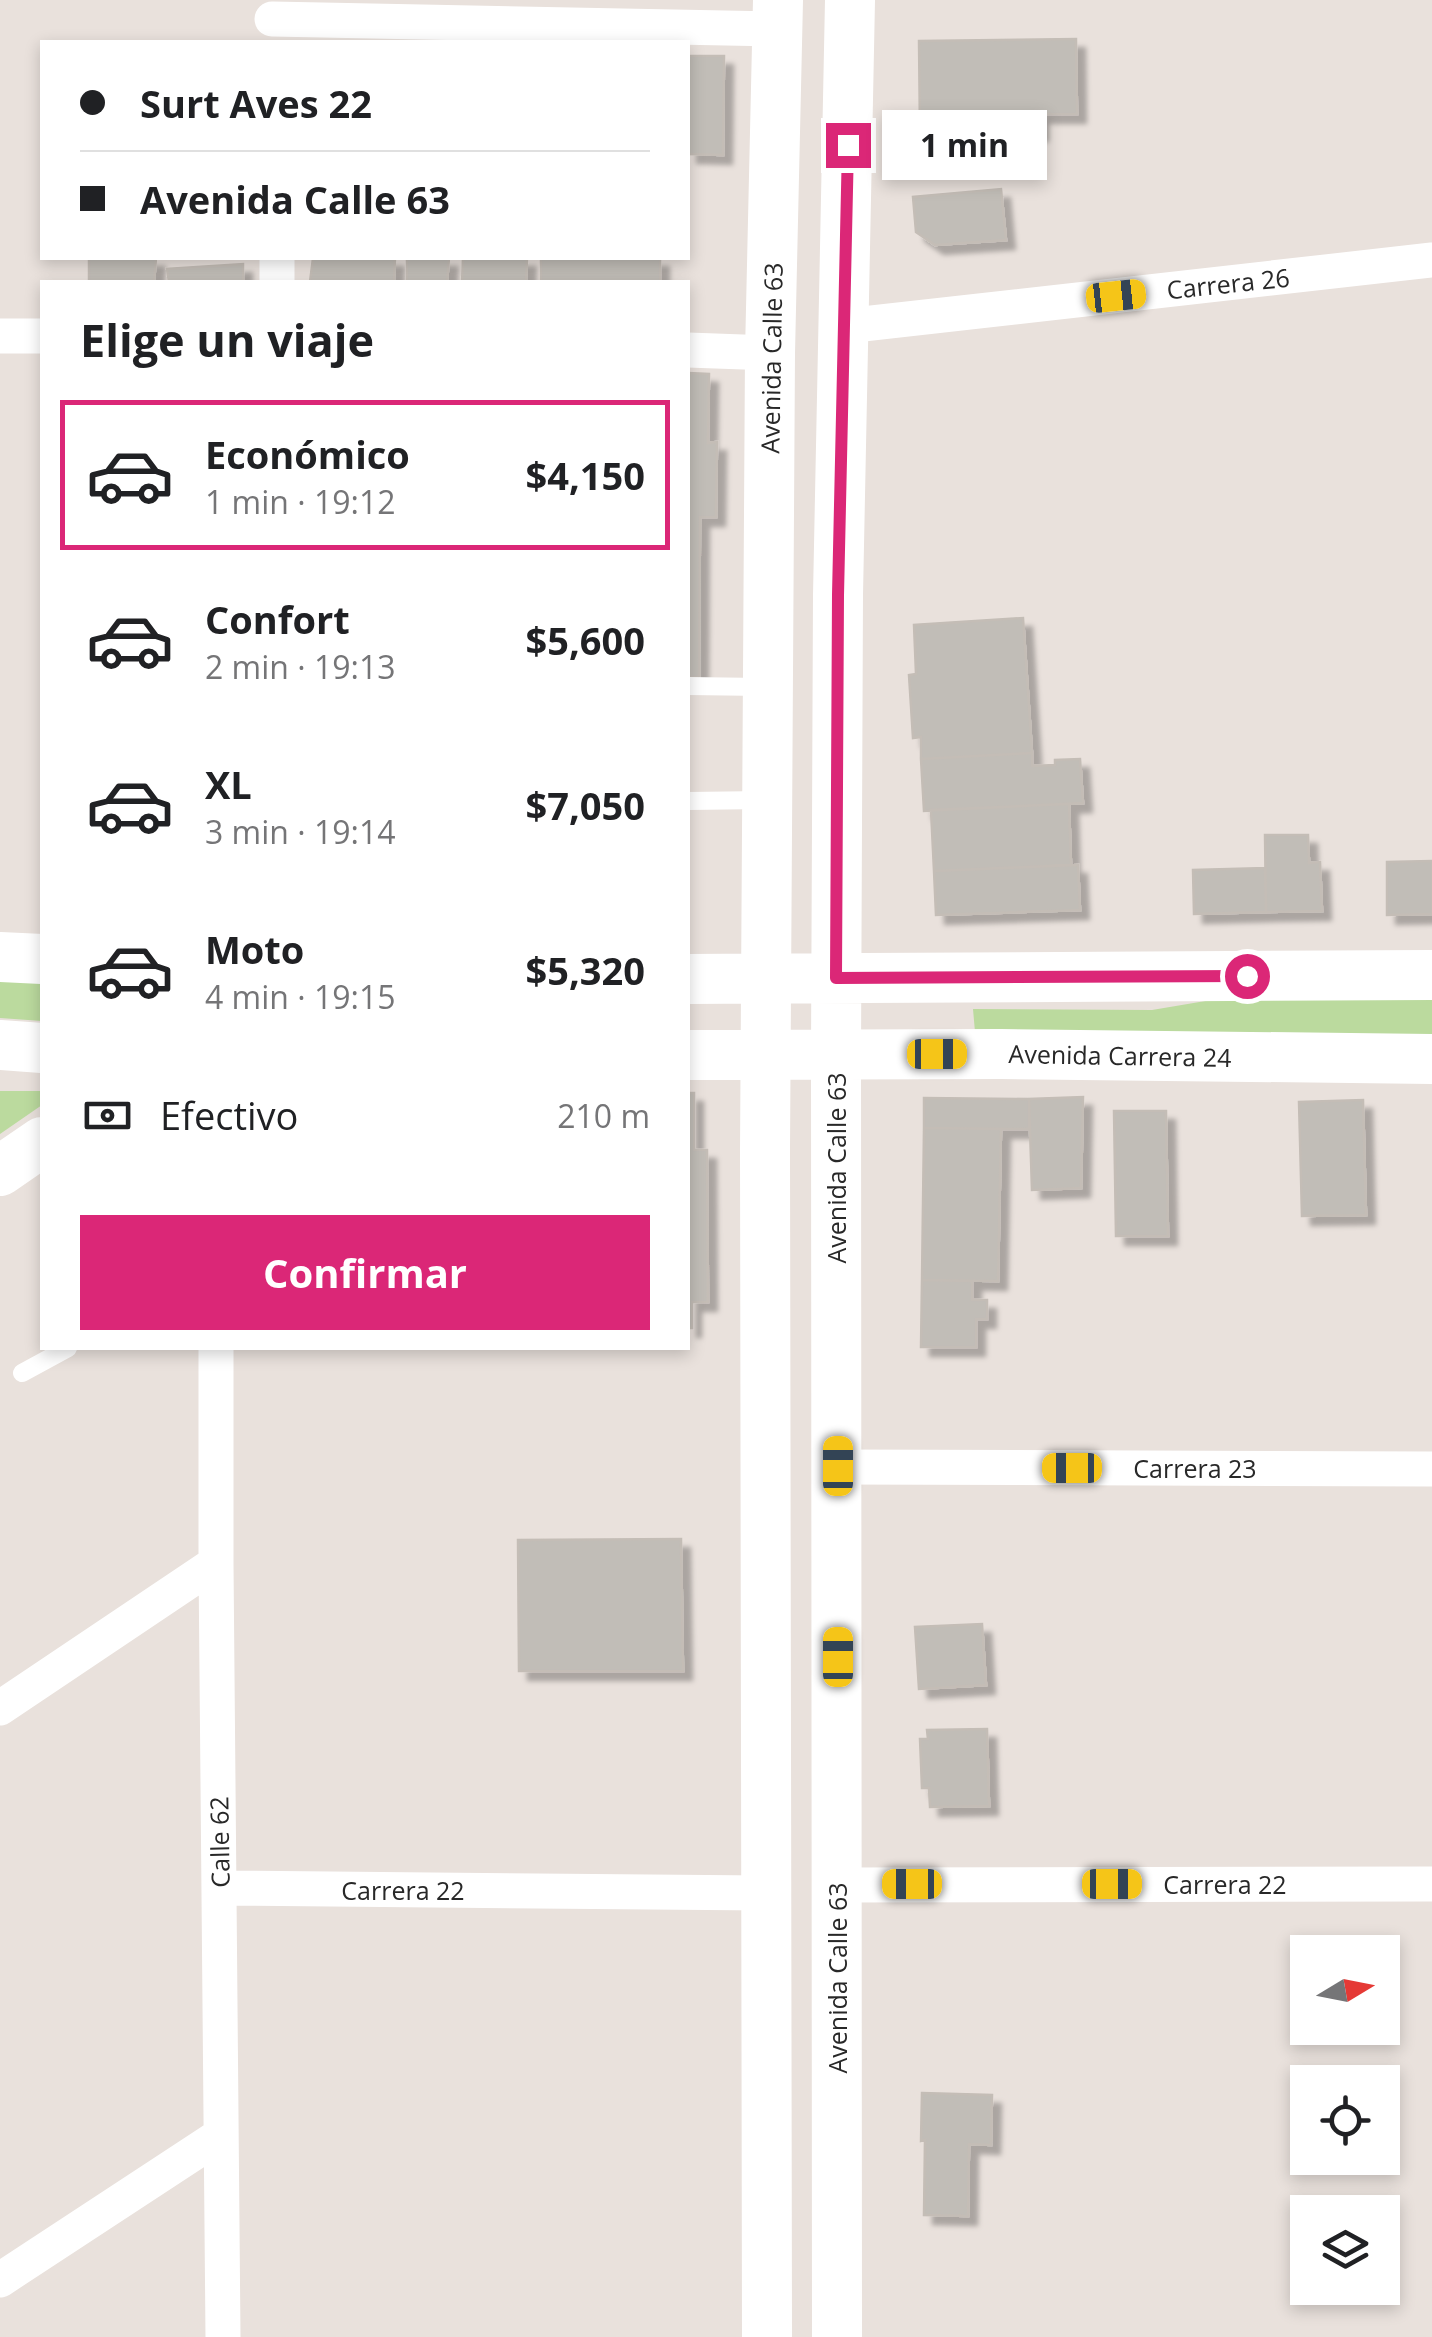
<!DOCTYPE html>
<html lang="es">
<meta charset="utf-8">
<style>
:root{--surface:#fff;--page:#f2f2f2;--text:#202124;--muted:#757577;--line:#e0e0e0;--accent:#db2777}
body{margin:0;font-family:"Open Sans",sans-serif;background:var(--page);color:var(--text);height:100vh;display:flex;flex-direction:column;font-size:38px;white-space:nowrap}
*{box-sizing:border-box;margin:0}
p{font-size:32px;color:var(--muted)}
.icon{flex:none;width:55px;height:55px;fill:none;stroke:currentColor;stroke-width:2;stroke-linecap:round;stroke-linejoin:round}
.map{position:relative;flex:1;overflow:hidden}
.panel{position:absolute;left:40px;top:280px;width:650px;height:1070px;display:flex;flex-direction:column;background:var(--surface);border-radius:0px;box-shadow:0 5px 15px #0003}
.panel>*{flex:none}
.banner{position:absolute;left:40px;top:40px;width:650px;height:220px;border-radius:0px;box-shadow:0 5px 15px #0003;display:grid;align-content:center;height:220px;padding:0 40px;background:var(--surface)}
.needle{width:65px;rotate:80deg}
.buttons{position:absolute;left:1290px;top:1935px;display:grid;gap:20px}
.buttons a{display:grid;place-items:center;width:110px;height:110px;border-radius:0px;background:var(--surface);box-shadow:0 5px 15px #0003;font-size:50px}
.end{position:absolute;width:45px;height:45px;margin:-22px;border:12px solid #db2777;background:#fff;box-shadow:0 0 0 5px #fff}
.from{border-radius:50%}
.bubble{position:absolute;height:70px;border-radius:0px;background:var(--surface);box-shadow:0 5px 15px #0003;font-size:32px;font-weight:700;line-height:70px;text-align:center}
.car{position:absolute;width:30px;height:60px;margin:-30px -15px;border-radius:12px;box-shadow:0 0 8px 2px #0007;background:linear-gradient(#f5c518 24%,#345 0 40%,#f5c518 0 76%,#345 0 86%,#f5c518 0)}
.banner b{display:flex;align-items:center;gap:35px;height:95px;font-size:38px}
.banner b+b{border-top:2px solid var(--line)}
.banner i{width:25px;height:25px;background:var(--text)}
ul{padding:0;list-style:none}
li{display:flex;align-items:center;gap:30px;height:150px;margin:0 20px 15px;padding:0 20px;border:5px solid transparent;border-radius:0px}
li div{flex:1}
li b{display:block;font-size:38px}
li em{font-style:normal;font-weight:700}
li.selected{border-color:var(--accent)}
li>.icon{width:90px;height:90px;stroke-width:1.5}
h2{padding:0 40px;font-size:45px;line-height:120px}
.pay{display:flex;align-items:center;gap:25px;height:110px;padding:0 40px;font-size:38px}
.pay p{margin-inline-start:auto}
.cta{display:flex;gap:20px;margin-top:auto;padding:20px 40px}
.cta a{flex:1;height:115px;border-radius:0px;background:var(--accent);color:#fff;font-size:40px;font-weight:700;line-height:115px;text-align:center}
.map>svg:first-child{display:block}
.green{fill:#bbda9e}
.building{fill:#c1bdb7;stroke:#c4bdb6;stroke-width:2.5;filter:url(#shadow)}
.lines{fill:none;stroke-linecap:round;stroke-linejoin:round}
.lane{stroke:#fff;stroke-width:18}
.street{stroke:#fff;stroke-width:35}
.secondary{stroke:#fff;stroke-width:50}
.route{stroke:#db2777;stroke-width:12}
.labels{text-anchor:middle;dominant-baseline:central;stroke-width:9;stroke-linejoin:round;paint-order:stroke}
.street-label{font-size:25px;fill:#282828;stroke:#fff}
</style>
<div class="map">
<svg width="1432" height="2337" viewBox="0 0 1432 2337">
<defs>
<filter id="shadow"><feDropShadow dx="9" dy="9" stdDeviation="2.5" flood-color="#0004"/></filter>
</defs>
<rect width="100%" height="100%" fill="#e9e1dc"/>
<path class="green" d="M0,978L42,981V1021L0,1018Z
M1253,993L1432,994V1037L975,1032L973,1009L1152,1010Z
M0,1091H42V1105L0,1134Z"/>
<path class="building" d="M1076,39L1077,114H1039V132L920,133L919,41Z
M688,56H724L723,155L688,154Z
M1001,189L1006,240L935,245L916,232L913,197Z
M89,258H156L154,282H89Z
M313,258H395L394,282H310Z
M407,258H449L447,282H407Z
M463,258H527L526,282H462Z
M541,258H660V282H541Z
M243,264V282H169L167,269Z
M688,373L709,374L708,443L717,442L716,517H700L699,677H688Z
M1023,618L1032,753L921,759V737L913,738L909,675L916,674L914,625Z
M1032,753V766L1055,765V760L1080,759L1083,803L924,811L921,759Z
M1069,804L1071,865L934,871L931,810Z
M1265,835H1308L1309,863L1320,862L1322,911L1266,912Z
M1432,861V914L1387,915V862Z
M1078,865L1080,910L936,915L934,871Z
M1265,868L1266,912L1194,914L1193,870Z
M688,1093H694V1150H707L708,1302H692V1328H688Z
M1083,1097L1081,1188L1032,1190L1029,1099Z
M924,1098L1029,1099V1129L924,1128Z
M1363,1100L1366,1215L1302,1216L1299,1102Z
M1114,1111H1166L1168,1236H1116Z
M924,1128L1001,1129L998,1281L922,1280Z
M922,1280L972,1281V1300H987V1319H976V1347H921Z
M681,1539L683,1671H519L518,1540Z
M982,1624L986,1685L919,1689L915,1627Z
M987,1729L989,1806L930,1807L929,1788H922L920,1739H928L927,1730Z
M922,2093L992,2095L991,2145L969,2144L968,2216L924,2215L925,2140L921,2141Z"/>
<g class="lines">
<path class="lane" d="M688,686L763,687
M688,801L766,800
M22,1373L68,1348"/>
<path class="street" d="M272,19L777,29
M277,258V282
M845,326L1432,260
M0,336H42
M688,350L770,353
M216,1348V1563L223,2337
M838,1467L1432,1469
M0,1708L216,1563
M838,1885L1432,1884
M219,1888L767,1893
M0,2280L221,2135"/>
<path class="secondary" d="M0,957L42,959
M688,979L1432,975
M0,1045L42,1048
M688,1055L1001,1054L1432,1059
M0,1171L42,1142
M767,2337L765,1151L770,353L778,0
M837,2337L836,1054L838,595L850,0"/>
</g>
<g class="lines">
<path class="route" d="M848,145L838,595L836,978L1247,976"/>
</g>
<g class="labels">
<g class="street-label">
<text transform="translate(1228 283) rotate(-6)">Carrera 26</text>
<text transform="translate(771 358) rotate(-89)">Avenida Calle 63</text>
<text transform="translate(1120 1055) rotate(1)">Avenida Carrera 24</text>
<text transform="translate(836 1168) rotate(-90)">Avenida Calle 63</text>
<text x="1195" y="1468">Carrera 23</text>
<text transform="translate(219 1842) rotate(-91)">Calle 62</text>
<text x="1225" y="1884">Carrera 22</text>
<text x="403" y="1890">Carrera 22</text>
<text transform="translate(837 1978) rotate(-90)">Avenida Calle 63</text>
</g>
</g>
</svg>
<div class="buttons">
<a><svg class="needle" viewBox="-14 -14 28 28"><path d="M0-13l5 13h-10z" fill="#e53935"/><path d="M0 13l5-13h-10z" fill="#757577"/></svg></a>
<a><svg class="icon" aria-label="locate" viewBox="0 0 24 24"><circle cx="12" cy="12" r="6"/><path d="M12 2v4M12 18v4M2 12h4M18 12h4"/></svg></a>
<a><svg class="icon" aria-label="layers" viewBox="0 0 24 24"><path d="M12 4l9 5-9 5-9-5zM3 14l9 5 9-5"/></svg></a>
</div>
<i class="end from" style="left:1247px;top:976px"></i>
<i class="end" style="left:848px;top:145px"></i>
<div class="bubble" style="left:882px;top:110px;width:165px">1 min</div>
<i class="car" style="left:1116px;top:296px;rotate:84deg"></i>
<i class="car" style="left:937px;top:1054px;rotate:90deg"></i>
<i class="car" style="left:838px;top:1466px;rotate:0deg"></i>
<i class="car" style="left:1072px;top:1468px;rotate:270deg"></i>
<i class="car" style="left:838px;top:1657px;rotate:0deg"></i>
<i class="car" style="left:912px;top:1884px;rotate:270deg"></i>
<i class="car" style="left:1112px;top:1884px;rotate:90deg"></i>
<div class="banner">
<b><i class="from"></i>Surt Aves 22</b>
<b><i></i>Avenida Calle 63</b>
</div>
<section class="panel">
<h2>Elige un viaje</h2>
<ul>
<li class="selected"><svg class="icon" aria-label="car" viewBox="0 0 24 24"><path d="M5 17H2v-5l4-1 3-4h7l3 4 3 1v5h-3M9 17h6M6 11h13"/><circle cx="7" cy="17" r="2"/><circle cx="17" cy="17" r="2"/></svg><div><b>Económico</b><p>1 min · 19:12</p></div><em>$4,150</em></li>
<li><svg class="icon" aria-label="car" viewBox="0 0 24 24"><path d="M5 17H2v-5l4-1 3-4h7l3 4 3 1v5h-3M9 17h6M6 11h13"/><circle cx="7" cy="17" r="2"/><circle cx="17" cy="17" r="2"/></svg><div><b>Confort</b><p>2 min · 19:13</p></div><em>$5,600</em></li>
<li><svg class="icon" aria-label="car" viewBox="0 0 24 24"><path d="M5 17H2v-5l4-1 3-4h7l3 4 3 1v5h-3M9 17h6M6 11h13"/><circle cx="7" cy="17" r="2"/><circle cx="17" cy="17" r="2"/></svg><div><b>XL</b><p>3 min · 19:14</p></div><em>$7,050</em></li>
<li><svg class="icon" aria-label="car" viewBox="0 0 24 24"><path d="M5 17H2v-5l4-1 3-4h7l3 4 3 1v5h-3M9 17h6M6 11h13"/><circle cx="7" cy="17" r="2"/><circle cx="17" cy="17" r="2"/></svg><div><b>Moto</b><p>4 min · 19:15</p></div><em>$5,320</em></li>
</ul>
<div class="pay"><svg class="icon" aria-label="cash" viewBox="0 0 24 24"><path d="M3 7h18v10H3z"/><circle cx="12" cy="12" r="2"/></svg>Efectivo<p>210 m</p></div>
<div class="cta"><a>Confirmar</a></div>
</section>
</div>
